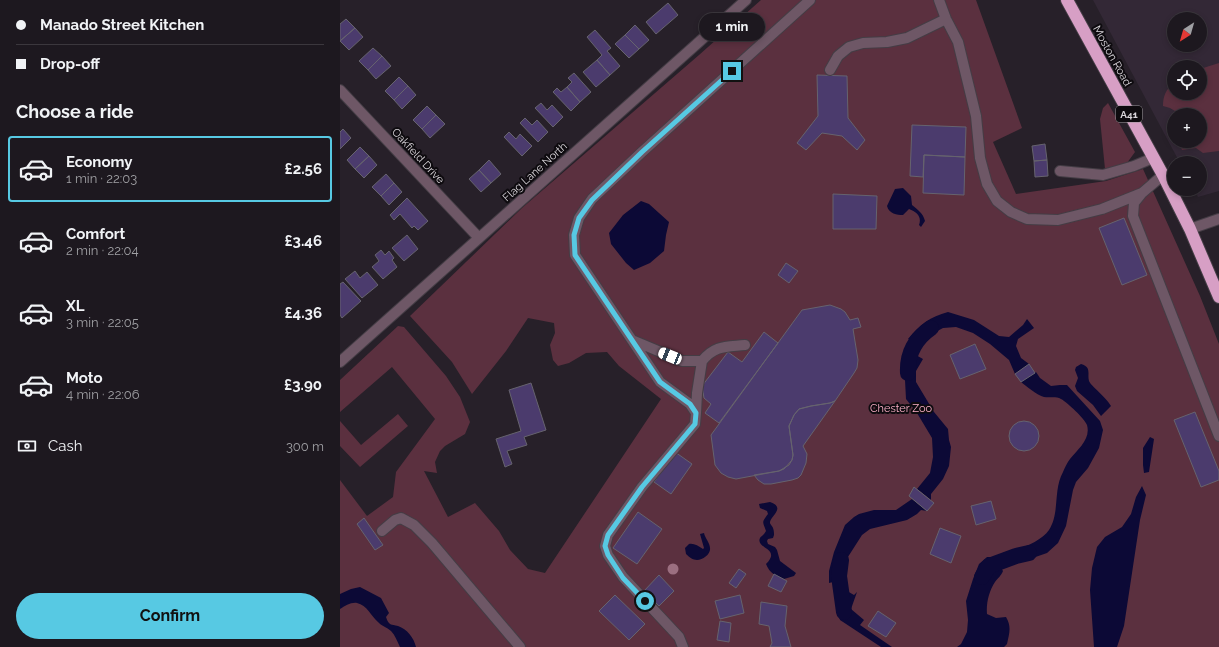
<!DOCTYPE html>
<meta charset="utf-8">
<style>
:root{--surface:#1d181f;--page:#252128;--text:#f1f3f6;--muted:#a0a0a4;--line:#3b373d;--accent:#57c9e3}
body{margin:0;font-family:Raleway,sans-serif;background:var(--page);color:var(--text);height:100vh;display:flex;flex-direction:column;font-size:15px;white-space:nowrap}
*{box-sizing:border-box;margin:0}
p{font-size:13px;color:var(--muted)}
.icon{flex:none;width:22px;height:22px;fill:none;stroke:currentColor;stroke-width:2;stroke-linecap:round;stroke-linejoin:round}
.map{position:relative;flex:1;overflow:hidden}
.sheet{display:flex;flex-direction:column;background:var(--surface);width:340px}
.sheet>*{flex:none}
.hud{display:grid;align-content:center;height:88px;padding:0 16px;background:var(--surface)}
.needle{width:26px;rotate:217deg}
.tools{position:absolute;left:827px;top:12px;display:grid;gap:8px}
.tools a{display:grid;place-items:center;width:40px;height:40px;border-radius:50%;background:var(--surface);box-shadow:0 2px 6px #0003,0 0 0 1px var(--line);font-size:20px}
.end{position:absolute;width:18px;height:18px;margin:-9px;border:5px solid #57c9e3;background:#111;box-shadow:0 0 0 2px #111}
.from{border-radius:50%}
.bubble{position:absolute;height:28px;border-radius:14px;background:var(--surface);box-shadow:0 2px 6px #0003,0 0 0 1px var(--line);font-size:13px;font-weight:700;line-height:28px;text-align:center}
.car{position:absolute;width:12px;height:24px;margin:-12px -6px;border-radius:5px;box-shadow:0 0 3px 1px #0007;background:linear-gradient(#fff 24%,#345 0 40%,#fff 0 76%,#345 0 86%,#fff 0)}
.hud b{display:flex;align-items:center;gap:14px;height:38px;font-size:15px}
.hud b+b{border-top:1px solid var(--line)}
.hud i{width:10px;height:10px;background:var(--text)}
ul{padding:0;list-style:none}
li{display:flex;align-items:center;gap:12px;height:66px;margin:0 8px 6px;padding:0 8px;border:2px solid transparent;border-radius:4px}
li div{flex:1}
li b{display:block;font-size:15px}
li em{font-style:normal;font-weight:700}
li.selected{border-color:var(--accent)}
li>.icon{width:36px;height:36px;stroke-width:1.5}
h2{padding:0 16px;font-size:18px;line-height:48px}
.pay{display:flex;align-items:center;gap:10px;height:44px;padding:0 16px;font-size:15px}
.pay p{margin-inline-start:auto}
.cta{display:flex;gap:8px;margin-top:auto;padding:8px 16px}
.cta a{flex:1;height:46px;border-radius:24px;background:var(--accent);color:#111;font-size:16px;font-weight:700;line-height:46px;text-align:center}
main{display:flex;flex:1;min-height:0}
.map>svg:first-child{display:block}
.built{fill:#332836;fill-rule:evenodd}
.green{fill:#5b303f}
.water{fill:#0c0936}
.lines{fill:none;stroke-linecap:round;stroke-linejoin:round}
.canal{stroke:#0c0936;stroke-width:16}
.building{fill:#4b3b6d;stroke:#66636e}
.minor-casing{stroke:#443d45;stroke-width:12}
.highway-casing{stroke:#443d45;stroke-width:14}
.minor{stroke:#6e5766;stroke-width:10}
.highway{stroke:#d79fc5;stroke-width:12}
.tree{fill:#9b6f80}
.route{stroke:#57c9e3;stroke-width:5}
.labels{text-anchor:middle;dominant-baseline:central;stroke-width:4;stroke-linejoin:round;paint-order:stroke}
.shield{fill:#0e0b0f;stroke:#9d999e;stroke-width:1}
.shield-label{font-size:10px;font-weight:bold;fill:#dad6db}
.street-label{font-size:11px;fill:#dad6db;stroke:#0e0b0f}
.park-label{font-size:11px;fill:#fab0c7;stroke:#0e0b0f}
</style>
<main>
<section class="sheet">
<div class="hud">
<b><i class="from"></i>Manado Street Kitchen</b>
<b><i></i>Drop-off</b>
</div>
<h2>Choose a ride</h2>
<ul>
<li class="selected"><svg class="icon" aria-label="car" viewBox="0 0 24 24"><path d="M5 17H2v-5l4-1 3-4h7l3 4 3 1v5h-3M9 17h6M6 11h13"/><circle cx="7" cy="17" r="2"/><circle cx="17" cy="17" r="2"/></svg><div><b>Economy</b><p>1 min · 22:03</p></div><em>£2.56</em></li>
<li><svg class="icon" aria-label="car" viewBox="0 0 24 24"><path d="M5 17H2v-5l4-1 3-4h7l3 4 3 1v5h-3M9 17h6M6 11h13"/><circle cx="7" cy="17" r="2"/><circle cx="17" cy="17" r="2"/></svg><div><b>Comfort</b><p>2 min · 22:04</p></div><em>£3.46</em></li>
<li><svg class="icon" aria-label="car" viewBox="0 0 24 24"><path d="M5 17H2v-5l4-1 3-4h7l3 4 3 1v5h-3M9 17h6M6 11h13"/><circle cx="7" cy="17" r="2"/><circle cx="17" cy="17" r="2"/></svg><div><b>XL</b><p>3 min · 22:05</p></div><em>£4.36</em></li>
<li><svg class="icon" aria-label="car" viewBox="0 0 24 24"><path d="M5 17H2v-5l4-1 3-4h7l3 4 3 1v5h-3M9 17h6M6 11h13"/><circle cx="7" cy="17" r="2"/><circle cx="17" cy="17" r="2"/></svg><div><b>Moto</b><p>4 min · 22:06</p></div><em>£3.90</em></li>
</ul>
<div class="pay"><svg class="icon" aria-label="cash" viewBox="0 0 24 24"><path d="M3 7h18v10H3z"/><circle cx="12" cy="12" r="2"/></svg>Cash<p>300 m</p></div>
<div class="cta"><a>Confirm</a></div>
</section>
<div class="map">
<svg width="879" height="647" viewBox="0 0 879 647">
<rect width="100%" height="100%" fill="#272029"/>
<path class="built" d="M753,0H879V191L858,197L854,189H860V163H840ZM834,19H860V45H834ZM834,67H860V93H834ZM834,115H860V141H834Z"/>
<path class="green" d="M421,0H636L682,128L653,142L676,194L766,181L803,169L860,296L879,344V647H0V480L27,516L53,497L56,472L95,419L52,367L0,412V380L58,326L64,327L106,376L120,397L130,422L125,434L105,446L100,451L95,462L97,473L84,471L108,517L135,503L159,531L170,550L188,569L205,573L321,399L279,366L267,352L246,353L229,363L218,366L213,360L210,345L215,333L214,323L188,318L166,351L132,394L112,362L70,316L182,208L359,55Z
M879,63V151L863,153L856,148L842,150L839,141H860V115H836L835,111L830,108L823,106C823,96 826,89 834,83V93H860V69Z
M768,103L795,152L787,163L765,169L760,119L763,108Z
M58,414L68,426L20,467L0,446V421L21,445Z"/>
<path class="water" d="M563,188L571,196L572,205C578,210 583,213 585,221L581,227L579,225C582,217 577,212 569,209L563,215C557,215 549,214 547,206L555,189Z
M301,201L309,204L329,222L326,235L324,251L310,263L294,270L286,263L271,244L269,233L283,215Z
M608,312L634,320L659,336L669,337L683,325L687,319L694,328L678,339L676,346L681,358L689,364L675,374L669,360L650,344L633,333L616,327L603,328L590,335L581,345L568,339C580,324 590,317 608,312Z
M565,349L583,359L576,371V382L594,412L608,429L609,440L611,447L609,466L603,479L591,494V500L577,489L590,473L593,457L592,438L577,413L566,399L564,361Z
M741,364C752,367 747,374 749,381C751,386 766,397 771,406L761,416L753,405L737,391L735,386L738,378L735,370L736,367Z
M696,372L700,378L711,386L720,385H727L760,421L763,430L759,448L748,468L736,482L733,490L726,526L718,543L707,553L672,565L664,554C678,549 700,543 709,530C720,513 713,490 723,472C725,467 727,463 730,459C738,449 751,439 747,425C744,418 728,403 721,399C716,396 710,398 704,397C697,395 686,386 681,382Z
M810,437L814,439L809,472L804,473L803,465V448Z
M802,486L806,495L800,520L784,626L777,647H754L750,590L752,568L757,547L765,537L782,527L791,514L796,497Z
M572,499L587,511L581,510L577,514L567,520L530,529L522,535L506,560L505,579L489,583V571L494,552L505,525L514,517L519,514L534,510H556Z
M430,502C447,508 429,517 430,523C430,524 433,527 433,528C434,531 434,533 434,535L433,538L428,539L427,541L428,544L435,547L437,550L440,561L456,573L454,576L444,579C435,575 430,574 426,564C442,548 415,549 420,538C421,536 424,535 426,531C423,522 421,523 428,514L427,511L420,508L419,504Z
M364,533C365,538 370,543 370,548C371,554 363,560 357,560C353,560 349,557 346,554L345,548L349,544C354,543 358,546 363,549L364,548L360,534Z
M647,557H654L663,571C661,576 658,578 655,582C649,591 646,603 647,614L656,618L666,617C672,627 669,634 667,644L664,647H617L621,644L627,632L628,620L626,601L633,579L639,564Z
M20,587L41,598L49,613L46,617C49,626 51,624 58,626C67,629 74,638 76,647H60C57,641 55,635 51,631C47,627 41,626 38,622C31,616 27,605 17,603C11,602 5,606 0,609V594L11,589Z
M496,591H507L514,595L517,592L511,609L524,620L520,625L552,647H541L500,620L497,611Z"/>
<g class="lines">
<path class="canal" d="M568,373C567,353 575,339 591,328
M501,560L499,576L504,612
M642,577L649,566L676,556L689,553"/>
</g>
<path class="building" d="M328,3L338,15L316,34L306,22Z
M6,19L15,28L0,41V24Z
M295,25L309,40L299,49L285,35Z
M15,28L23,37L9,50L0,41Z
M255,30L271,48L267,51L280,66L270,75L257,60L262,55L247,37Z
M285,35L299,49L289,58L275,44Z
M33,48L42,56L28,70L19,61Z
M42,56L51,66L36,79L28,70Z
M257,60L270,75L256,87L243,72Z
M234,73L251,92L240,102L227,87L232,82L228,78Z
M477,75L507,76L508,118L525,140L517,150L502,136L482,133L466,150L457,143L478,116Z
M59,77L68,86L54,100L45,91Z
M68,86L76,95L62,109L54,100Z
M227,87L240,102L231,111L213,92L217,88L221,92Z
M201,103L207,110L212,105L223,117L213,127L195,108Z
M87,106L96,115L82,129L73,120Z
M96,115L105,124L90,138L82,129Z
M185,118L192,125L197,120L208,132L198,142L180,123Z
M572,125L626,127L625,157L584,155L583,177L570,176Z
M3,129L11,138L0,149V132Z
M169,132L176,139L180,134L192,146L182,156L164,137Z
M705,144L707,160L694,161L692,146Z
M20,147L29,156L15,169L7,160Z
M584,155L625,157L624,195L583,193Z
M29,156L37,165L24,178L15,169Z
M149,160L161,174L151,183L139,170Z
M707,160L708,176L695,177L694,161Z
M139,170L151,183L141,192L129,179Z
M46,174L54,183L41,196L32,187Z
M54,183L62,192L49,205L41,196Z
M493,194L537,196L536,229H493Z
M67,198L88,221L78,230L74,226L72,228L60,214L54,220L50,215Z
M784,218L807,275L782,285L759,228Z
M67,235L78,249L64,261L52,248Z
M41,250L45,255L49,251L54,258L52,260L57,267L43,279L32,267L39,261L35,255Z
M446,263L458,271L449,283L438,275Z
M15,271L20,278L27,272L38,285L22,298L5,279Z
M3,282L21,301L2,318L0,315V284Z
M490,305L501,309L505,312L510,320L518,318L521,327L513,329L518,360L517,368L514,373L495,401L490,403L471,406L459,409L454,415L449,426L453,455L452,460L444,469L439,471L396,479L388,477L381,473L375,465L371,435L462,310Z
M424,332L438,343L379,423L365,413L371,404L364,398L362,386L388,352L402,362Z
M635,344L646,369L620,379L610,355Z
M689,364L695,373L681,382L675,374Z
M191,383L206,430L184,437L187,445L167,451L172,464L165,467L156,439L181,431L169,390Z
M495,401L463,446L467,454L466,463L461,475L458,478L452,480L431,484H424L418,480L414,475L439,471L449,465L452,460L453,455L449,426L454,415L459,409L471,406L490,403Z
M855,412L879,471V480L861,487L834,420Z
M669 436a15 15 0 1 1 30 0a15 15 0 1 1-30 0Z
M335,452L352,464L331,494L314,482Z
M574,487L594,503L587,511L569,496Z
M651,501L656,519L636,525L631,506Z
M298,512L322,529L297,564L273,548Z
M24,518L43,545L35,550L17,524Z
M600,528L621,536L611,563L590,554Z
M399,569L406,574L396,588L389,583Z
M434,574L447,581L441,592L428,586Z
M319,575L334,591L319,606L304,591Z
M275,595L305,624L289,640L259,611Z
M400,595L404,613L380,619L375,601Z
M421,602L447,606L445,626L451,647H430L432,643L429,626L419,624Z
M538,611L556,623L546,637L528,626Z
M380,621L391,623L389,642L377,640Z"/>
<g class="lines">
<defs>
<path id="minor" d="M599,0L606,19L618,42L636,116L640,158L647,184L657,201L671,212L687,219L718,220L762,209L802,193L823,175
M490,70L498,56L509,47L523,43L547,42L567,38L606,19
M0,90L139,238
M720,171L763,175L794,166L813,158
M802,193L794,203L793,216L879,436
M850,229L879,219
M292,340L342,361H362C375,345 386,347 405,345
M0,362L406,0
M356,413L357,393L362,361
M42,531L55,520L61,518L74,525L92,543L180,647
M343,647L339,637L283,577L268,555L265,546L268,535L302,487L355,424L356,413L350,404L320,382L235,255L234,235L239,218L252,199L302,152L470,0"/>
<path id="highway" d="M727,0L823,175L850,229L879,297"/>
</defs>
<use href="#minor" class="minor-casing"/>
<use href="#highway" class="highway-casing"/>
<use href="#minor" class="minor"/>
<use href="#highway" class="highway"/>
</g>
<circle class="tree" cx="333" cy="569" r="5.5"/>
<g class="lines">
<path class="route" d="M305,601L283,578L268,555L265,546L268,535L302,487L355,424L356,413L350,404L320,382L235,255L234,235L239,218L252,200L302,152L392,71"/>
</g>
<g class="labels">
<rect class="shield" x="776" y="106" width="26" height="16" rx="3"/>
<g class="shield-label">
<text x="789" y="114">A41</text>
</g>
<g class="street-label">
<text transform="translate(772 56) rotate(61)">Moston Road</text>
<text transform="translate(78 156) rotate(47)">Oakfield Drive</text>
<text transform="translate(195 172) rotate(-42)">Flag Lane North</text>
</g>
<g class="park-label">
<text x="561" y="408">Chester Zoo</text>
</g>
</g>
</svg>
<div class="tools">
<a><svg class="needle" viewBox="-14 -14 28 28"><path d="M0-13l5 13h-10z" fill="#e53935"/><path d="M0 13l5-13h-10z" fill="#a0a0a4"/></svg></a>
<a><svg class="icon" aria-label="locate" viewBox="0 0 24 24"><circle cx="12" cy="12" r="6"/><path d="M12 2v4M12 18v4M2 12h4M18 12h4"/></svg></a>
<a>+</a>
<a>−</a>
</div>
<i class="end from" style="left:305px;top:601px"></i>
<i class="end" style="left:392px;top:71px"></i>
<div class="bubble" style="left:359px;top:13px;width:66px">1 min</div>
<i class="car" style="left:330px;top:356px;rotate:292deg"></i>
</div>
</main>
